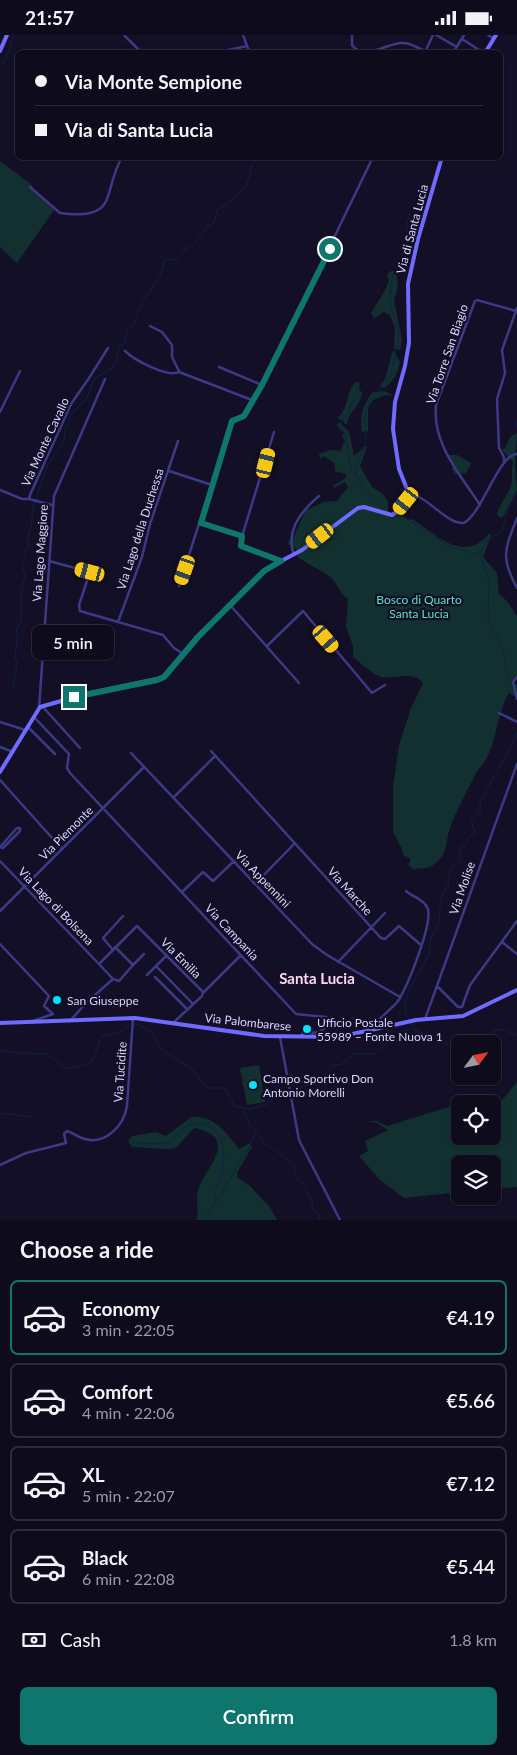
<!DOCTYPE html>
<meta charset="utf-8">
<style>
:root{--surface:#0e0b1c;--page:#1c1929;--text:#f1f3f6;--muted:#9b9ba3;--line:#2e2b3b;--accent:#0f766e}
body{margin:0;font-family:Lato,sans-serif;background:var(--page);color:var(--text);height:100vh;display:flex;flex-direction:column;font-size:19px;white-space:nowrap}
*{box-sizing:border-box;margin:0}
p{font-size:16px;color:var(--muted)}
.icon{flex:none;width:28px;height:28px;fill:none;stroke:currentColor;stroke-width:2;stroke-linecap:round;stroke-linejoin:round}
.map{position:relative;height:1185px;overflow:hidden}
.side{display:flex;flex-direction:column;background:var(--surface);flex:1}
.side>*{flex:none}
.banner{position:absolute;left:15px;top:15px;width:488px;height:110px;border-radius:8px;box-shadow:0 1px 4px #0004,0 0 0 1px var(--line);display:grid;align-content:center;height:110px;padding:0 20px;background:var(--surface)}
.needle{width:32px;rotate:57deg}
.buttons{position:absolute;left:451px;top:1000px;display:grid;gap:10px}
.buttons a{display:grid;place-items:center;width:50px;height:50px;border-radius:8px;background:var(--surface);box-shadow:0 1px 4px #0004,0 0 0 1px var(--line);font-size:25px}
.end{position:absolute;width:22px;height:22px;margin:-11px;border:6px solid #0f766e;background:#fff;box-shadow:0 0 0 2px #fff}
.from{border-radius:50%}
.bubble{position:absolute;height:35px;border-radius:8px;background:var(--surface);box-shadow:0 1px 4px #0004,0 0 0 1px var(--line);font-size:16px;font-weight:600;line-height:35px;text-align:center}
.car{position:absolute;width:15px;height:30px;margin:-15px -8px;border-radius:6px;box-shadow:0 0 4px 1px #0007;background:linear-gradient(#f5c518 24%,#345 0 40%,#f5c518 0 76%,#345 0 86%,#f5c518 0)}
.banner b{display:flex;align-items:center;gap:18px;height:48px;font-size:19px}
.banner b+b{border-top:1px solid var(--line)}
.banner i{width:12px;height:12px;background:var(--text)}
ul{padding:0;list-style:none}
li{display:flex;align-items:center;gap:15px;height:75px;margin:0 10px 8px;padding:0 10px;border:2px solid var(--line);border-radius:8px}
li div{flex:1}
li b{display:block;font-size:19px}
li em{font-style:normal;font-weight:600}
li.current{border-color:var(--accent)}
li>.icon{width:45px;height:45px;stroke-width:1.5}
h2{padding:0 20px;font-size:22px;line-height:60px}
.pay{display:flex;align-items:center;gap:12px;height:55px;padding:0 20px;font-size:19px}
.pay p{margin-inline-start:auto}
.cta{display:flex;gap:10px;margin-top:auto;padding:10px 20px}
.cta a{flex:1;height:58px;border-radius:8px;background:var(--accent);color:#fff;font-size:20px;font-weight:600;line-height:58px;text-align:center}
.status{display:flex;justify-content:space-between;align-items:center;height:35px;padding:0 25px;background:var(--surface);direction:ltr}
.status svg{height:14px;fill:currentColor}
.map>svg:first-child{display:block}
.green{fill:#12302f;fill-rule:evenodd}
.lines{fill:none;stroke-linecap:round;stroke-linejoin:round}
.stream{stroke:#0c2248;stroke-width:1}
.street{stroke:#3d3a85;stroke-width:2.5}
.secondary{stroke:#6f6bff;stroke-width:4}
.route{stroke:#0f766e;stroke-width:6}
.poi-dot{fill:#00e5ff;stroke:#130f26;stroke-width:2}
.labels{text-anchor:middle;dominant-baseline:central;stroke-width:4.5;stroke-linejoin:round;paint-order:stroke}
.street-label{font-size:12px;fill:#d9d4ff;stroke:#130f26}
.park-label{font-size:12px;fill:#5fe0c0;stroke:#130f26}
.poi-label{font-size:12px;fill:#d9d4ff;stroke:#130f26;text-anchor:start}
.quarter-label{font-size:15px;font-weight:bold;fill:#ffd6f0;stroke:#130f26}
</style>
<div class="status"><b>21:57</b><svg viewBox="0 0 49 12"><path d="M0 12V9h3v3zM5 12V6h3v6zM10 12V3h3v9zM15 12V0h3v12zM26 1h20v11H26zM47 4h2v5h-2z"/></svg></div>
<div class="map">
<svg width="517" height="1185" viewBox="0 0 517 1185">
<rect width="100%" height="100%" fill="#130f26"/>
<path class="green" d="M0,126L32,150L33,154L54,175L17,228L0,212Z
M391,236H396L398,251L394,266L402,304L400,315L394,314L395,293L390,280L384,277L374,283L371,278C378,266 385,258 389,245L387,239Z
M393,315L400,327C398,339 393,346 384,353L380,351L385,344Z
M356,347L360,348L359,355L362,357C361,372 348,376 347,389H345L343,386L337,383C350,374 345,356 356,347Z
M385,356L393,361L385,360L373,365L368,373V396L362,397C359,381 363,369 373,357Z
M339,387L349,397L354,421L365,411L367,412L360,431L372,452L384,460L388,467V481H393L399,477L409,485L412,484C438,501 464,529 490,498L491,501L483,522L497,538L499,559L507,566L517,581V641L513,645L515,650L517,648V663L509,658C495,681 498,716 477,736C468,755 457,773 450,793C447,801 447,813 443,820C436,830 428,835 417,833L414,835L408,830L411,824L403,820L402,814L393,797V751L399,710L411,673L423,648C412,635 397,645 382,642C375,641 359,627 353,622V611L346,592L348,564C338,557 338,549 331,543C321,534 307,530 297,521L299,516L288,509L289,505L293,503L306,475L324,467L337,466L348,452L345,447L334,453L333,451L347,442L345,439L335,436V430L332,426L328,424L325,421L320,424L319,419L331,415L340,416L345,406L342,402L344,398L337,391Z
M517,398L515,430L517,455L503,482H499L497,479C500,469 508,460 511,451C513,444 511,435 513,427L502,415L506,412L510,402Z
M447,420H457L471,428L466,438L454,439L452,434L454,430Z
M259,1030L265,1067L247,1070L240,1033Z
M517,1047V1152L493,1154L492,1129H460V1157L404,1163L380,1145L359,1121L368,1116L365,1106L388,1095L377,1088L365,1086H377L387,1091L465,1067L484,1065L499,1067L504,1063ZM460,1069H492V1101H460Z
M191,1082C215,1080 225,1097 239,1114L250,1108L252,1112L237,1138L238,1143L250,1151L269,1171L277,1185H196C200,1175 195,1166 198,1155C206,1131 241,1103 194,1093L176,1113L167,1114L132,1112L128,1106L132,1101L156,1097L166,1101Z"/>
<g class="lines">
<path class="stream" d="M0,31L5,26L14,0
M356,358L346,382L341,386L340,390C352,405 343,428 358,443
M517,386V393
M384,476C376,465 358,450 356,436C355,427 362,420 365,411C368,398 362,385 368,370C371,361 381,355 387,347C392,341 395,316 398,307C402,293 391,280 390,266C390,258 391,249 393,240L401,236L407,228V190L410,177
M394,481H402L451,512C461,516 470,515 479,521
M514,653L507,639L503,614L488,585L489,545L479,518L487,506L502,496L508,474L517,458
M13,654L17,627L15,623L18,599L16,595L21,586V559L25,541L22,529L26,524L23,517L29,511L28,501L31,493L33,472L48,429L64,406L65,396L71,379L87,363L94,344L111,334L117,325L119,311L124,309L128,294L135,289C136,265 163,248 164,226L168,224L177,225L184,215C195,212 200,200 207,191C216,190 215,182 217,175L233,165L247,149L252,129L261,122
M409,984C395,965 423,936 429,918C431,913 430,908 431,903C432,899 436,897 437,893C443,876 435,867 449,850L448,847L451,834C460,829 462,823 460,813L467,808L468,803L475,798L471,784L480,778V767L513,708L517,697
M411,988L415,994
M480,1009L494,995H504L517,1000
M0,1015L19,1018L48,1019L66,1034L84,1030L92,1026L102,1001L119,997L131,989H138L152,997L161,1014L193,1035L203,1049L209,1053H225L235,1071L250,1074L268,1069L276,1059L319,1047L332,1031L342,1029L353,1019H374L401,997L410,994L436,1002L452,1013L460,1015
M243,1074L248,1084L249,1090L256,1096L263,1107L282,1120L294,1132L295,1142L303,1149L312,1166V1172L319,1179L320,1185
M0,1078L32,1082
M132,1108L167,1109C174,1104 180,1095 187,1091C198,1084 215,1092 220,1103C224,1110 224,1125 223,1133C220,1147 215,1149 215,1167
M204,1185L249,1113L256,1096"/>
<path class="street" d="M124,0L142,18
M352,0V10C364,27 388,7 403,8C411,8 418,13 425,16
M436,0L457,12
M488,0L494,4
M462,4L484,18
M247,11L250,18
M425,17L433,0
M214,18L247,11L243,0
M453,18L464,0
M30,152L60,178C120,186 102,157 122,122
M150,291L162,297L172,310V322L179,336
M125,316C134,325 168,343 179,337L252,365
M219,332L262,350
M0,377L20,336
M274,397L240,508L242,511L280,526
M504,428V422L499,413L497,364L505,338L502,315L517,273
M169,436L212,450
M0,455L22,464H29
M409,459C429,461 445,489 464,488C483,477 498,420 517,419
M52,470L29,464L30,460L71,369L89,343L108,313
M480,470C460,439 432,409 436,370L475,266L477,265L516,276
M517,483C505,514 500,522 517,553
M201,488L242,501
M294,520C285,496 302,475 319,461
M49,526L90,537L79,570L80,576L163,600L174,613L183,619
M179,551L232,386L244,380L270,335L373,122
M230,570L299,648
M118,587L142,522L150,489L178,406
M267,611L303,576L372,658L385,650
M517,642L513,647L517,664
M42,671L80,713
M39,673L54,461L105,344
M499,678L517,687
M34,682L69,719L67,733L70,738L296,979L326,982L329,984V990L319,997L302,999L301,1002
M0,687L25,695
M28,692L55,719
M0,712L13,717
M211,716L381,903L385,904L399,891L421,910
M131,718L312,909L327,920L400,962
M0,745L62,814
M174,762L215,721
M17,793H20V796L3,813L0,812Z
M0,826L99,929
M256,848L295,808
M182,857L203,837L213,846L234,826
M0,876L144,732
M502,907L517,919
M0,909L49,961L44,971L53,979L30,987
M113,915L103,903L123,881
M338,927L385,878
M133,930L144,919
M156,931L193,969
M147,940L167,920
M155,942L187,974
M113,944L119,946L133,930L115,912
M437,951L458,972H462L470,950L517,886
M203,958L241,920
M425,984L517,729
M70,986L85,969L113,944L99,929L137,891L203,957L202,961L173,988
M372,994C378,983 390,976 398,966C407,952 435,885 427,872C423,864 413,862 406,856
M280,1002L299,1105L340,1185
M0,1130L26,1118L66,1108L64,1099L67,1096C74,1098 79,1103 85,1104C106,1110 124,1090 127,1071L133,983"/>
<path class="secondary" d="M0,16L7,0
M485,18L496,0
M0,737L40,672L86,659L162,643L171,635L196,603L268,533L302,515L358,473L364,472L392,480L398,476L406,466L409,459L399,434L393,394L395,367L405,331L409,308L408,249L418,204L442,122
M0,988L135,983L264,1001L339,1002L416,985L463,981L517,955"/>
</g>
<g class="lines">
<path class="route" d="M74,662L157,645L164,642L198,602L264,536L281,526L241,511L242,501L201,488L232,386L244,381L262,350L330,214"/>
</g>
<g class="poi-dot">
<circle cx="57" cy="965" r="5"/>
<circle cx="307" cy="994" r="5"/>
<circle cx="253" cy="1050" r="5"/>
</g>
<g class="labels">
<g class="street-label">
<text transform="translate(412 194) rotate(-75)">Via di Santa Lucia</text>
<text transform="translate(447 319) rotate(-71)">Via Torre San Biagio</text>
<text transform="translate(45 407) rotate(-65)">Via Monte Cavallo</text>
<text transform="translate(140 494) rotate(-72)">Via Lago della Duchessa</text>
<text transform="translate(40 518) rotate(-86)">Via Lago Maggiore</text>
<text transform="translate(66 798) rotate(-45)">Via Piemonte</text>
<text transform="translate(263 844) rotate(46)">Via Appennini</text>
<text transform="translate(462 853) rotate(-71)">Via Molise</text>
<text transform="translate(350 856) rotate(48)">Via Marche</text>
<text transform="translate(56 871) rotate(46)">Via Lago di Bolsena</text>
<text transform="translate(232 897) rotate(47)">Via Campania</text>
<text transform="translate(181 923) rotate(45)">Via Emilia</text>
<text transform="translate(248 987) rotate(6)">Via Palombarese</text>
<text transform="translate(120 1037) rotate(-86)">Via Tucidite</text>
</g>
<g class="park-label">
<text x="419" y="564">Bosco di Quarto<tspan x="419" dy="14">Santa Lucia</tspan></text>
</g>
<g class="poi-label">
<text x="67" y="965">San Giuseppe</text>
<text x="317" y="987">Ufficio Postale<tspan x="317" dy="14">55989 – Fonte Nuova 1</tspan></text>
<text x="263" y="1043">Campo Sportivo Don<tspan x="263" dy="14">Antonio Morelli</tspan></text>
</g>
<g class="quarter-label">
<text x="317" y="943">Santa Lucia</text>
</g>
</g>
</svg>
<div class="buttons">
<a><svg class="needle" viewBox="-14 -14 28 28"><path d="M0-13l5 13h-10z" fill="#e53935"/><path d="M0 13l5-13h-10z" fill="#9b9ba3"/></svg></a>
<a><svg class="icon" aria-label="locate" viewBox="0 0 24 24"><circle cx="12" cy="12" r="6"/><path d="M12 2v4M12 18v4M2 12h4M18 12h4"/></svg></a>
<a><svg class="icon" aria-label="layers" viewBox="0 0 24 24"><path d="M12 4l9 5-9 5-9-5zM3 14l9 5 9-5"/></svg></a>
</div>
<i class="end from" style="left:330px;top:214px"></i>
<i class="end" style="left:74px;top:662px"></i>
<div class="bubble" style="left:32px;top:590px;width:82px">5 min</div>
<i class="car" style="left:266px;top:428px;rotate:14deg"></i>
<i class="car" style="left:406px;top:466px;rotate:219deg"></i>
<i class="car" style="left:320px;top:501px;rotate:232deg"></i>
<i class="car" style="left:185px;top:535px;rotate:199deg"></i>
<i class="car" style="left:90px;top:537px;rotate:285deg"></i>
<i class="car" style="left:326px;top:604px;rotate:139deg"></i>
<div class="banner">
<b><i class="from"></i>Via Monte Sempione</b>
<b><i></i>Via di Santa Lucia</b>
</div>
</div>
<section class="side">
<h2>Choose a ride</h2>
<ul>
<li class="current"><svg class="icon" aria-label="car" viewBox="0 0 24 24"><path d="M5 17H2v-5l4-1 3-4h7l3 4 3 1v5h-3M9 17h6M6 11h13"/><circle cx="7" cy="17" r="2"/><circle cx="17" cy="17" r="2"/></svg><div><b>Economy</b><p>3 min · 22:05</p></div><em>€4.19</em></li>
<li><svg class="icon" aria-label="car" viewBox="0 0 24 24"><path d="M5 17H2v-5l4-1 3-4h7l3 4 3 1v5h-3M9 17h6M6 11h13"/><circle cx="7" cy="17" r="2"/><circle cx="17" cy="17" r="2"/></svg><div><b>Comfort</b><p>4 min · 22:06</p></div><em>€5.66</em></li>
<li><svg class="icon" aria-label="car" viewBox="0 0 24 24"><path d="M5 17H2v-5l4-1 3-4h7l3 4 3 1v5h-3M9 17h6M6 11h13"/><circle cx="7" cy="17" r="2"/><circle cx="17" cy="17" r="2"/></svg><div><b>XL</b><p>5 min · 22:07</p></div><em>€7.12</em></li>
<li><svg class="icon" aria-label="car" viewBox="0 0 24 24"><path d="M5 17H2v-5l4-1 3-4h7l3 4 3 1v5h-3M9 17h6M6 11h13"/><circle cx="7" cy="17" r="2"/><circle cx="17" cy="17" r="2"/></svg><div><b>Black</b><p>6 min · 22:08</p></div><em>€5.44</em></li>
</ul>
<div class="pay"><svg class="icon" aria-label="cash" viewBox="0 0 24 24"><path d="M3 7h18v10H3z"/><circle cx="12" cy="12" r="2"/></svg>Cash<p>1.8 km</p></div>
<div class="cta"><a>Confirm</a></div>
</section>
